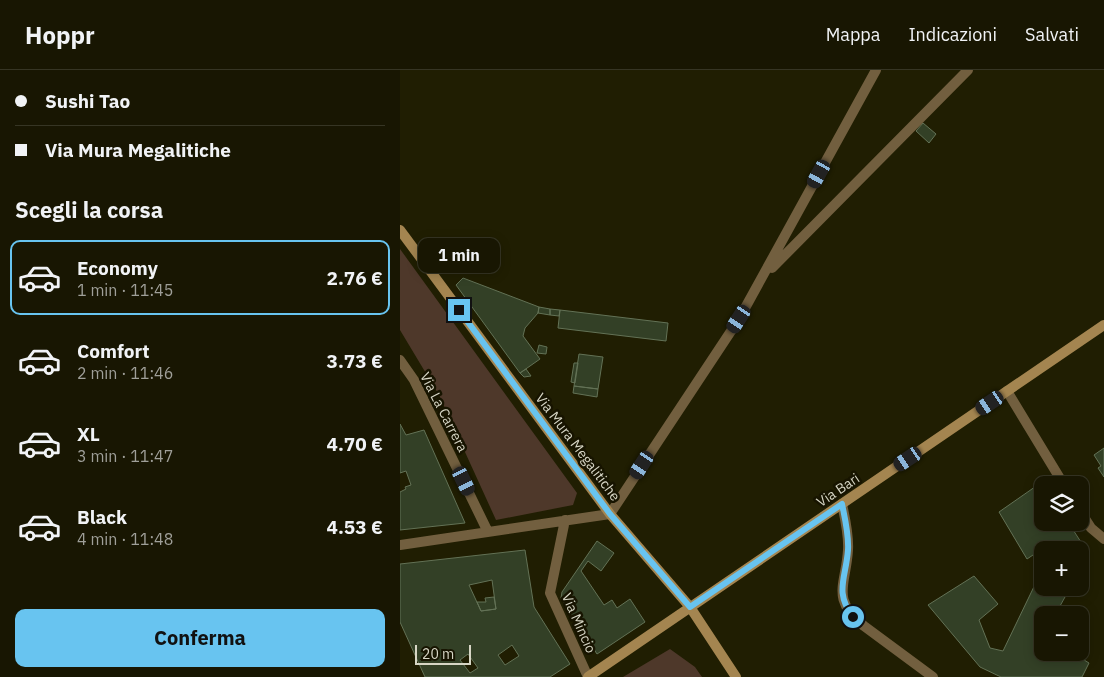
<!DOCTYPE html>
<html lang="it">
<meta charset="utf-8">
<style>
:root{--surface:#181602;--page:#252311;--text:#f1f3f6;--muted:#9f9f99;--line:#363524;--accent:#68c4f0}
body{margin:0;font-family:"IBM Plex Sans",sans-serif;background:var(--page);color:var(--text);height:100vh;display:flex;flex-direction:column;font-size:19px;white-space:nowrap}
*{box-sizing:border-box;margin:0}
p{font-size:16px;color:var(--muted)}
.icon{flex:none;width:28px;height:28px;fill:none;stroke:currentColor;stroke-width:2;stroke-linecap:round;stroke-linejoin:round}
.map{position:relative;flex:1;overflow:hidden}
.sheet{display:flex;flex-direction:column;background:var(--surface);width:400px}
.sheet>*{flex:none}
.banner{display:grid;align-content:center;height:110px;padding:0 15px;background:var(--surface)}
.buttons{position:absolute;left:634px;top:406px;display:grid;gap:10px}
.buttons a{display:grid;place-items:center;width:55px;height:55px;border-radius:10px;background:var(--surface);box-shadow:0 2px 12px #0003,0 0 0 1px var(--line);font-size:25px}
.scale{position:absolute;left:15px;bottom:12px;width:56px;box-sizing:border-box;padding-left:5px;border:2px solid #d7d6c5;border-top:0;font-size:14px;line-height:18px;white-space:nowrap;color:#d7d6c5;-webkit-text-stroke:4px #171400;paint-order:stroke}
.end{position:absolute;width:22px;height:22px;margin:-11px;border:6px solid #68c4f0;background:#111;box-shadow:0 0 0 2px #111}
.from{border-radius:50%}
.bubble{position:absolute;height:35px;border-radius:10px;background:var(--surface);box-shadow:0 2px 12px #0003,0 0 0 1px var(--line);font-size:16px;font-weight:800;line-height:35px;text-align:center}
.car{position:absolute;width:15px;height:30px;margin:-15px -8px;border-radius:6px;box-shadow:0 0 4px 1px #0007;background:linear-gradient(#222 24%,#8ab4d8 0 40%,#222 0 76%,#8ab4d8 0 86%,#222 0)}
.banner b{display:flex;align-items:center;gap:18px;height:48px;font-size:19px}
.banner b+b{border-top:1px solid var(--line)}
.banner i{width:12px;height:12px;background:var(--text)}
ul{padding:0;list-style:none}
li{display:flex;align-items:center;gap:15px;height:75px;margin:0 10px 8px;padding:0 5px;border:2px solid transparent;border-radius:10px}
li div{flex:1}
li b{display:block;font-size:19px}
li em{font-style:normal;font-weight:800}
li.selected{border-color:var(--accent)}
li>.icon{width:45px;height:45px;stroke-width:1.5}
h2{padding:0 15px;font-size:22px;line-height:60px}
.primary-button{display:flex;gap:10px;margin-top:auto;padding:10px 15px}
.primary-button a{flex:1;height:58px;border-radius:10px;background:var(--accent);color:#111;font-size:20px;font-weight:800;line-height:58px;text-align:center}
header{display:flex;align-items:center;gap:30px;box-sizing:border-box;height:70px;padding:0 25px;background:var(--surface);border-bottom:1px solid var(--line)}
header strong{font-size:24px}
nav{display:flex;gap:28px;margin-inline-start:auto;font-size:18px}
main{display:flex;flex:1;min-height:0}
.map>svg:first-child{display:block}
.green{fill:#4e382a}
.building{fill:#334026;stroke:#637256;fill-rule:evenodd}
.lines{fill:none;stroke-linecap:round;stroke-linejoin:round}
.street{stroke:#725f3f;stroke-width:10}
.secondary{stroke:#a48550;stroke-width:10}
.route{stroke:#68c4f0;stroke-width:6}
.labels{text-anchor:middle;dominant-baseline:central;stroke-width:5;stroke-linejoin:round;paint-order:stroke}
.street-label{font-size:14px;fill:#d7d6c5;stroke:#171400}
</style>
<header>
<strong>Hoppr</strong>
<nav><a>Mappa</a><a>Indicazioni</a><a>Salvati</a></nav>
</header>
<main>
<section class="sheet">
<div class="banner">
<b><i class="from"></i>Sushi Tao</b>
<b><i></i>Via Mura Megalitiche</b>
</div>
<h2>Scegli la corsa</h2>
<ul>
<li class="selected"><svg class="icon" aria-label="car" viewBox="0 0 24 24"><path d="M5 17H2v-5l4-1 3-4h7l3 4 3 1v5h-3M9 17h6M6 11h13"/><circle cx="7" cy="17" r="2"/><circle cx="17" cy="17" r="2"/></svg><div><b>Economy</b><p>1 min · 11:45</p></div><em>2.76 €</em></li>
<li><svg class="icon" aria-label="car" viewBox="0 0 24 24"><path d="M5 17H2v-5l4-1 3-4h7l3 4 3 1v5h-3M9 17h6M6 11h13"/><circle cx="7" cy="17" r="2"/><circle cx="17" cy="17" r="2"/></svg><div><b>Comfort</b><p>2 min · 11:46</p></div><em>3.73 €</em></li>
<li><svg class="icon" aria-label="car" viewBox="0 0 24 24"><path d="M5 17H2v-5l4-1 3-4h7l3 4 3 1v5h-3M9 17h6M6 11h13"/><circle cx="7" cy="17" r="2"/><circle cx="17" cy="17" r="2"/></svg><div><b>XL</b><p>3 min · 11:47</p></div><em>4.70 €</em></li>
<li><svg class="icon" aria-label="car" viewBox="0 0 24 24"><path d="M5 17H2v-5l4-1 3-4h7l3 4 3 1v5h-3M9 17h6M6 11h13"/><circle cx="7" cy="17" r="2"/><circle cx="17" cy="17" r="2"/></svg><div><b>Black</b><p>4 min · 11:48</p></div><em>4.53 €</em></li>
</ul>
<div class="primary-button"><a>Conferma</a></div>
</section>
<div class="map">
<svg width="704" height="607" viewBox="0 0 704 607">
<rect width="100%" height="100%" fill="#201e02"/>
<path class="green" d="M0,179L177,423L173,435L96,450L39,325L0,260Z
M270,579L295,597L302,607H223Z"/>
<path class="building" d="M523,53L536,64L529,73L516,61Z
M63,208L139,237L138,243L125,258L123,266L140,289L120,303L56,215Z
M139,237L150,239V245L138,243Z
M150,239L160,240L159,246L150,245Z
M160,240L268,253L266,271L158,258Z
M139,275L147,277L146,284L137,283Z
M179,284L203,287L198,319L174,316Z
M174,293H178L175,313L171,312Z
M126,299L131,306L124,307L120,303Z
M174,316L198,319L197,327L173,323Z
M0,354L6,365L24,360L65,453L0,460V422L6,419L5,417L11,415L6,401L0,403Z
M704,378V407L698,398L701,396L694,385Z
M642,412L644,415H642V452H668L688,483L680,498V480H642V485L639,481L627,489L599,442Z
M197,471L214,483L201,501L188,491L181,501L204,535L212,530L217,538L230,529L245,552L197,584L161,528L162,522Z
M125,480L134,537L170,594L150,607H25L0,552V494ZM92,510L96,539L81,541L69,515ZM112,575L119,586L105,595L98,585ZM68,584L78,598L70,603L60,590Z
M642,500V518H670L655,545H642V582H671L689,593L682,607H601L580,597L528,535L574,506L598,534L579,550L590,578L603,581Z
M94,527L96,539L81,541L77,532H86L85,528Z"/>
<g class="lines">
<path class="street" d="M372,198L568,0
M0,290L14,310L88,462
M607,321L664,415
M442,434C445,448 449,465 448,480C446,515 430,529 464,556L533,607
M680,441L691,458L704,469
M165,450L150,523L188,607
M0,475L210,444L339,249L476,0"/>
<path class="secondary" d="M0,160L210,444L290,537L336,607
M188,607L704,255"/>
</g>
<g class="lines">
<path class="route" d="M59,240L210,444L290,537L442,434C445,449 449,465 448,480C446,508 434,522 453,547"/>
</g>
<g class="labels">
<g class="street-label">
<text transform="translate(44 342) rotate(63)">Via La Carrera</text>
<text transform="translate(178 377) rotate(53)">Via Mura Megalitiche</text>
<text transform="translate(438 420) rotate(-34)">Via Bari</text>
<text transform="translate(179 553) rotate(66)">Via Mincio</text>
</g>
</g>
</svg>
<div class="buttons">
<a><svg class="icon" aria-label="layers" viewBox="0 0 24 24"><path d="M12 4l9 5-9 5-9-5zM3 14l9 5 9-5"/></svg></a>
<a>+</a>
<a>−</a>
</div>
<div class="scale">20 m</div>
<i class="end from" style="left:453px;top:547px"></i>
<i class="end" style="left:59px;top:240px"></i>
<div class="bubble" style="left:18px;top:168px;width:82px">1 min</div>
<i class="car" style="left:419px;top:104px;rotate:209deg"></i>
<i class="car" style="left:339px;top:249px;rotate:213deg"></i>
<i class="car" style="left:590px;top:333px;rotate:236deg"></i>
<i class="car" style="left:508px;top:389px;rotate:236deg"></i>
<i class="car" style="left:242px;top:395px;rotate:213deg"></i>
<i class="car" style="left:64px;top:411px;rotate:154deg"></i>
</div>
</main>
